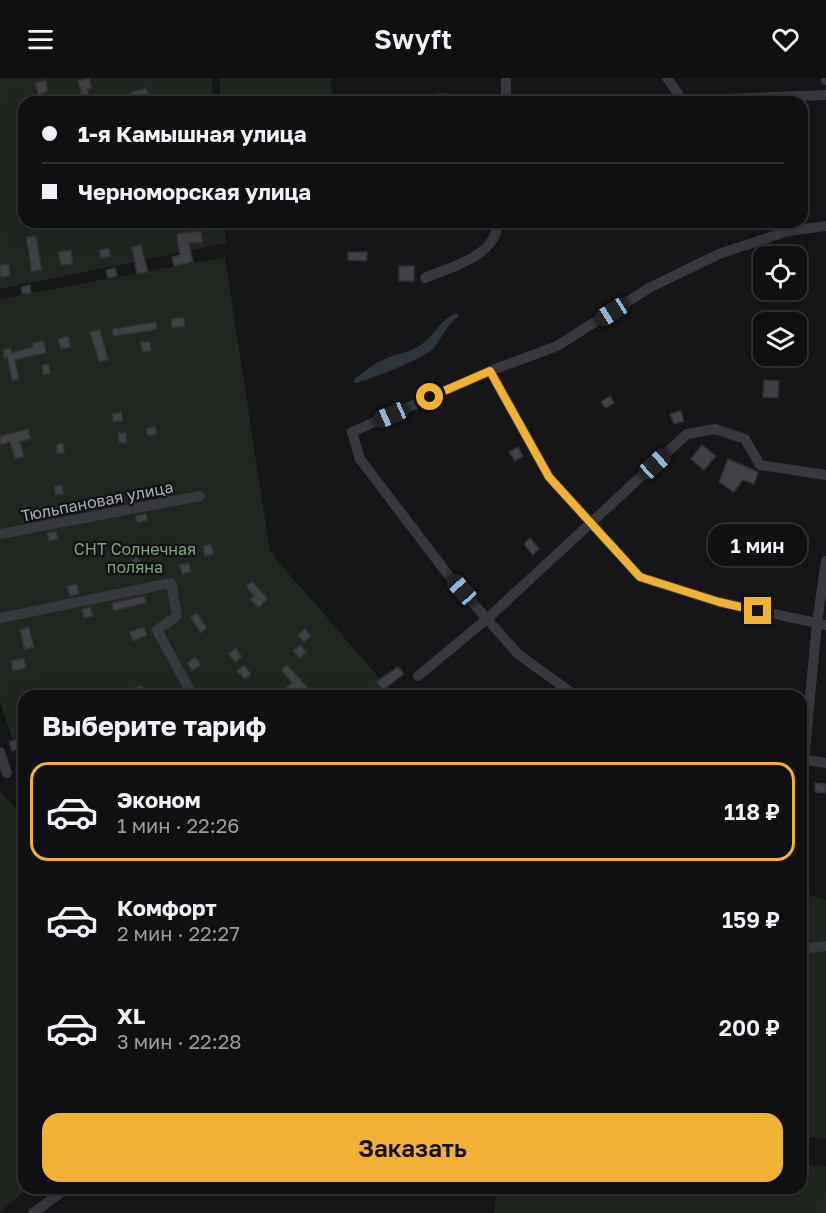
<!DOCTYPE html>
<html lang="ru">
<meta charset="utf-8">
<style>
:root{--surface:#101012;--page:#1e1e20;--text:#f1f3f6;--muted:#9c9d9f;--line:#303032;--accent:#f2b134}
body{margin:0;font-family:"Golos Text",sans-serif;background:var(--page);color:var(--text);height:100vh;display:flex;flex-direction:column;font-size:22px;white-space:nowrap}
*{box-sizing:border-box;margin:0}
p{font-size:20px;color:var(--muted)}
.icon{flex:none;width:33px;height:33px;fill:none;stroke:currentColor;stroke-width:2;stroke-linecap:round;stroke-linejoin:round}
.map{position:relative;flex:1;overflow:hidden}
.drawer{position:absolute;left:18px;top:612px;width:789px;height:504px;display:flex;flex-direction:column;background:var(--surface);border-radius:18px;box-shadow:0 6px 24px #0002,0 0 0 2px var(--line)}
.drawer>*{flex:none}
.hud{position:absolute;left:18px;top:18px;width:790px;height:132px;border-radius:18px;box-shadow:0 6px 24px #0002,0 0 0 2px var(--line);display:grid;align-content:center;height:132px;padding:0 24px;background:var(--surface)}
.buttons{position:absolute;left:753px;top:168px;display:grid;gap:12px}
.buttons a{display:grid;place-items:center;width:54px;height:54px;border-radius:12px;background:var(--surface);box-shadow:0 6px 24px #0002,0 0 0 2px var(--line);font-size:30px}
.end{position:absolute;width:27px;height:27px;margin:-14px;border:8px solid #f2b134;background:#111;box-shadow:0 0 0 3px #111}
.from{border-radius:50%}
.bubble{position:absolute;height:42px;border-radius:18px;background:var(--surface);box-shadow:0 6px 24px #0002,0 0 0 2px var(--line);font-size:20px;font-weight:600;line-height:42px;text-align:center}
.car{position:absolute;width:18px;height:36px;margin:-18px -9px;border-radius:8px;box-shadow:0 0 4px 2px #0007;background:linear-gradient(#222 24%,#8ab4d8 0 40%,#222 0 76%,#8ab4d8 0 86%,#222 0)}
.hud b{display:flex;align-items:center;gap:21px;height:57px;font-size:22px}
.hud b+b{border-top:2px solid var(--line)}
.hud i{width:15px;height:15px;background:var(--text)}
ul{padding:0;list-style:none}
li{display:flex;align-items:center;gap:18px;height:99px;margin:0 12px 9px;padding:0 12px;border:3px solid transparent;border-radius:18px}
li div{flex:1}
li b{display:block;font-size:22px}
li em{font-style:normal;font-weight:600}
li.active{border-color:var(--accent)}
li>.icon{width:54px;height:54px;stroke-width:1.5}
h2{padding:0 24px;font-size:27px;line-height:72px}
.primary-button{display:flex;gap:12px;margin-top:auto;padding:12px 24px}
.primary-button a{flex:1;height:69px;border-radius:18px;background:var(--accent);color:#111;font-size:24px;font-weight:600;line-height:69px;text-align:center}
header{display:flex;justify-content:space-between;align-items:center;height:78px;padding:0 24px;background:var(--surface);font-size:27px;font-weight:600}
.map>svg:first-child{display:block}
.green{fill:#1e261f}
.water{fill:#2c353c}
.building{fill:#404145;stroke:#303034;stroke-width:1.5}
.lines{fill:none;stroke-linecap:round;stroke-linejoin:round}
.street{stroke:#37383d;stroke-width:10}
.route{stroke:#f2b134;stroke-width:8}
.labels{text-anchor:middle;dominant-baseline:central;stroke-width:4.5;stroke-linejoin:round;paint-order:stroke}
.street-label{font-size:16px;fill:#a8adb8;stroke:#111113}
.park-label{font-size:16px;fill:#7fa381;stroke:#111113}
</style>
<header><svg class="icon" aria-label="menu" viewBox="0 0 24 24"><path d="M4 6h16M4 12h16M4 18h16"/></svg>Swyft<svg class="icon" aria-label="heart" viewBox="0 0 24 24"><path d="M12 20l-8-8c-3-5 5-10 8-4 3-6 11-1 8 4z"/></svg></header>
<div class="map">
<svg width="826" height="1135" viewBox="0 0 826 1135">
<rect width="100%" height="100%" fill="#161618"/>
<path class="green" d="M0,0H211L214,24H24V144H224L226,165L0,211Z
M219,0H331L332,24H221Z
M225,179L270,474L395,618H24V697L0,624V221Z
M0,713L24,740V1110H28L0,1134Z
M801,815L826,822V1061L801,1058Z
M801,1087L826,1088V1135H494L496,1110H801Z"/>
<path class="water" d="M457,235L459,238C447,246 442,260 433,271C424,280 368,303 354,305L355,300C365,294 375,284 387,280C400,275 410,274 422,266C436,256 440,241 457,235Z"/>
<path class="building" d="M89,0L92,10L88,11L90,24H83L78,3Z
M46,2L48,14L38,17L35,5Z
M146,10L150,20L133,24L130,15Z
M437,16H448V24H437Z
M201,153L202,164L189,165L193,184L174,188L172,179L180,177L176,156Z
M36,158L42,192L32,194L26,159Z
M141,167L148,194L137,196L132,169Z
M109,170L111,178L101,180L99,172Z
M71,172L73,186L61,187L58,174Z
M348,174H367V183L348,182Z
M8,186L10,198L0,199V187Z
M399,188H414V203H399Z
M115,190L117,198L108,200L106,192Z
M30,207L31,215L22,216L21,209Z
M184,239L185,248L172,250L171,241Z
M156,244L157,250L150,253L113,258L112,251Z
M100,251L108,282L99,284L90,254Z
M68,258L71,269L61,271L58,261Z
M44,263L46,275L15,282L19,301L12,303L7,279L4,280L3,272L11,270L12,275L33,269L32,265Z
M141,264H150L151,273L142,274Z
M49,286L50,296L43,297L42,287Z
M764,302L779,303L778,320L763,319Z
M610,318L614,325L606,330L601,324Z
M681,333L684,343L674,346L670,336Z
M121,334L123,343L113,344L112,336Z
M155,348L157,356L148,358L146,351Z
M28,351L31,361L20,364L24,379L15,381L10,364L0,367V358Z
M118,355H126L127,365H119Z
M63,365L65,375L57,376L56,367Z
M702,367L716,378L704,392L691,381Z
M518,369L523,378L515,383L509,374Z
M728,381L758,394L754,406L743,402L734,414L719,404Z
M62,407L64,416L56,417L54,408Z
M57,429V438L44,440L43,431Z
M146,436L148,442L137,445L135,438Z
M56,453L58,461L49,463L47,455Z
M530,460L539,471L533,477L524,466Z
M211,466L214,476L205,478L203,468Z
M138,479L143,488L136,492L131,482Z
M189,485L191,494L182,496L179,487Z
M252,503L268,521L258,530L250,521L254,518L246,508Z
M77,506L79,516L70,518L67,508Z
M144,518L146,525L113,533L112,525Z
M90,529L93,538L84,540L82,531Z
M197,535L207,550L201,555L190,539Z
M29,549L34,569L25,572L20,552Z
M144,549L147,557L133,563L129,554Z
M305,551L311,558L304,564L298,557Z
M301,567L306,575L299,580L293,572Z
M236,570L242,579L235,584L228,576Z
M195,579L201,587L192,593L187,585Z
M24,580L26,590L13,593L11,583Z
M244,587L251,596L245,601L237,593Z
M287,587L312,614L307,618H275L292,605L281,592Z
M398,589L404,596L383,612L376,604Z
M142,607L145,614L133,618L131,612Z
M23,659L24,669L12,673L9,664Z
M815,705L826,706V715L815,714Z"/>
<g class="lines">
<path class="street" d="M667,0L682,22
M826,0V2
M506,24V0
M651,24L826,17
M425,200C452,188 496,179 498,144
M490,293L549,399L640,499L719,524L826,547
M0,456L200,418
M0,540L171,505L177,538L157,552L193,618
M418,598L488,540L687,356L715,351L745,361L760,387L826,397
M576,618L518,576L449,498L360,381L352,354L490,293L557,268L649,210L719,176L788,153L826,148
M0,674L7,695
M801,681L826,685
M801,715L817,545L826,483
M801,871L826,868
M33,1135L67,1110"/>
</g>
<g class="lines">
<path class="route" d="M430,319L490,293L549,399L640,499L719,524L758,533"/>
</g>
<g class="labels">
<g class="street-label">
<text transform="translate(97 423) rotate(-11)">Тюльпановая улица</text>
</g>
<g class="park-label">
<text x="135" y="471">СНТ Солнечная<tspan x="135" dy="18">поляна</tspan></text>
</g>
</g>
</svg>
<div class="buttons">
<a><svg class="icon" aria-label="locate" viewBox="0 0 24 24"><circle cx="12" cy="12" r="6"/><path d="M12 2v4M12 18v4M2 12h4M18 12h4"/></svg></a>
<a><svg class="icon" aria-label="layers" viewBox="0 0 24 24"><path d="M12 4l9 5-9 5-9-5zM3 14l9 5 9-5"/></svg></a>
</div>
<i class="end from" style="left:430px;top:319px"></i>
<i class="end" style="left:758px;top:533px"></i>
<div class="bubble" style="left:708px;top:446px;width:99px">1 мин</div>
<i class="car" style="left:612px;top:234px;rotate:238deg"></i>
<i class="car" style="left:391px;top:337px;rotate:246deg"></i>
<i class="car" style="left:655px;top:386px;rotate:48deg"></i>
<i class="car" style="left:462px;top:512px;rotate:318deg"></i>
<div class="hud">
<b><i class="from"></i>1-я Камышная улица</b>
<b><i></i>Черноморская улица</b>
</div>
<section class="drawer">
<h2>Выберите тариф</h2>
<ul>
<li class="active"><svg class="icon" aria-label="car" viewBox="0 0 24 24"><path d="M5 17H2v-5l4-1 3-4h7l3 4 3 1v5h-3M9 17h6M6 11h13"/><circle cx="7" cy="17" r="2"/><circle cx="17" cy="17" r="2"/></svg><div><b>Эконом</b><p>1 мин · 22:26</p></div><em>118 ₽</em></li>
<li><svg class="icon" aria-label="car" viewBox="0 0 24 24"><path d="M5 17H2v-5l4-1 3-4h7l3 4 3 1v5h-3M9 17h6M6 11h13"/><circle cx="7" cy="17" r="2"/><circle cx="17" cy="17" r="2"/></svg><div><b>Комфорт</b><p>2 мин · 22:27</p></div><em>159 ₽</em></li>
<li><svg class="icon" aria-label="car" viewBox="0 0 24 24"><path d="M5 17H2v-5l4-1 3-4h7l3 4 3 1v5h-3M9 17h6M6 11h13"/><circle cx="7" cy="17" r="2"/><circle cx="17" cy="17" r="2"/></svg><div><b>XL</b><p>3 мин · 22:28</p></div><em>200 ₽</em></li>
</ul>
<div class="primary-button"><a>Заказать</a></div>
</section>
</div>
